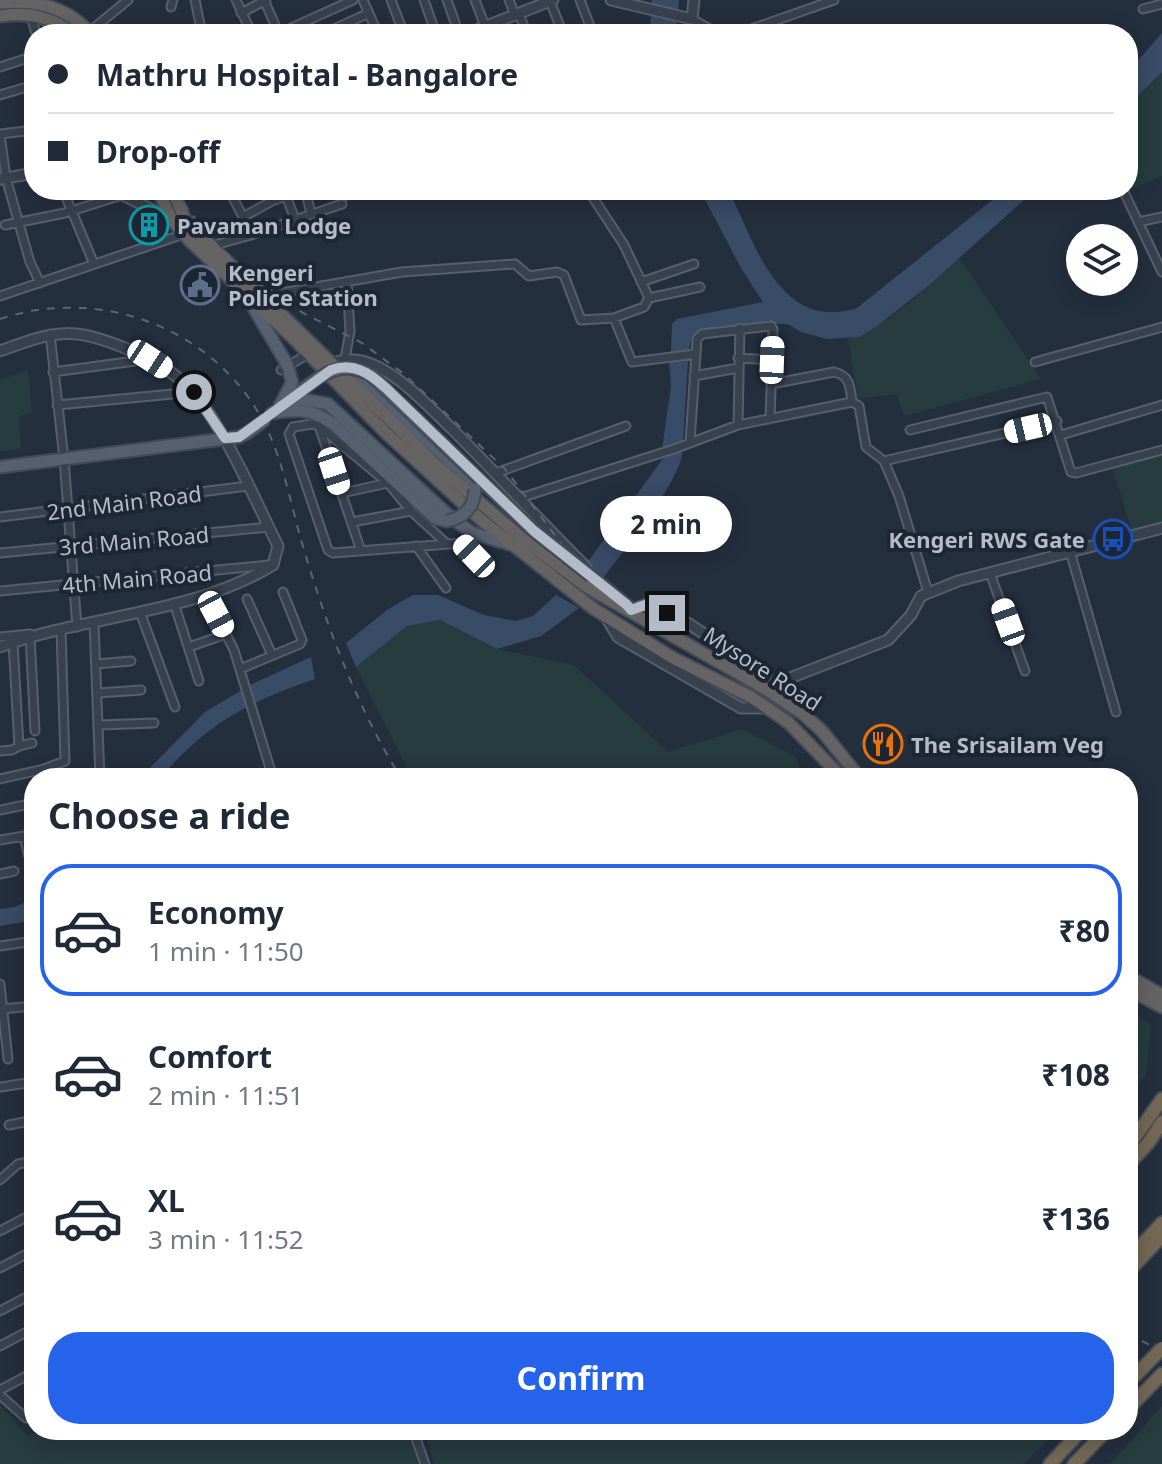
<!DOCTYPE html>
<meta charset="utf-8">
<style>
:root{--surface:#fff;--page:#f6f6f7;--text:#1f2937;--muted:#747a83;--line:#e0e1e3;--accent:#2563eb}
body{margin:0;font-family:"Noto Sans",sans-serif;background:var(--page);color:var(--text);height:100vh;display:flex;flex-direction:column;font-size:30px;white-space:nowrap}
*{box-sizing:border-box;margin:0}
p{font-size:26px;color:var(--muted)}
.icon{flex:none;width:44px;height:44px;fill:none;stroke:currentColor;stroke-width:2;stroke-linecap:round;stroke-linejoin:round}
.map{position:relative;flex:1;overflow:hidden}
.drawer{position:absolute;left:24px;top:768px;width:1114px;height:672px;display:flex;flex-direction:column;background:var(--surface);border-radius:32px;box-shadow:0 4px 20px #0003}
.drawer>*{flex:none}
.guide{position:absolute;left:24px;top:24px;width:1114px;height:176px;border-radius:32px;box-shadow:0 4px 20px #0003;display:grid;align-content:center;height:176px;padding:0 24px;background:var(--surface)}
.controls{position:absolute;left:1066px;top:224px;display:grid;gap:16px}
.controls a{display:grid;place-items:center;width:72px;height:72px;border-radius:50%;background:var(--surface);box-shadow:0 4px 20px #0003;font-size:40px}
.end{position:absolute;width:36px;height:36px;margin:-18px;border:10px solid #b4bcc9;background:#111;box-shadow:0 0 0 4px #111}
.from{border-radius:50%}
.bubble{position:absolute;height:56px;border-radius:28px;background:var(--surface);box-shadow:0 4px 20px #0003;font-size:26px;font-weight:700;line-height:56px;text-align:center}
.car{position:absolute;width:24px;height:48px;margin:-24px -12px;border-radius:10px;box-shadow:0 0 6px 2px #0007;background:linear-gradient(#fff 24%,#345 0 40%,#fff 0 76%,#345 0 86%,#fff 0)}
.guide b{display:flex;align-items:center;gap:28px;height:76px;font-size:30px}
.guide b+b{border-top:2px solid var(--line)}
.guide i{width:20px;height:20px;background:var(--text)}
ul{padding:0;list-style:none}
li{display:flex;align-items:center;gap:24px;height:132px;margin:0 16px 12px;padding:0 8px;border:4px solid transparent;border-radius:32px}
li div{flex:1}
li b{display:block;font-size:30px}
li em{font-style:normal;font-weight:700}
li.on{border-color:var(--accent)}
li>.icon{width:72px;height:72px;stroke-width:1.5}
h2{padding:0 24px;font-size:36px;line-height:96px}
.button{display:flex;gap:16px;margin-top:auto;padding:16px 24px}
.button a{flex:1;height:92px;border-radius:32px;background:var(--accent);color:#fff;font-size:32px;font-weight:700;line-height:92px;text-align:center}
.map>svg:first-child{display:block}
.green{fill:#263c3f}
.water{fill:#394c67}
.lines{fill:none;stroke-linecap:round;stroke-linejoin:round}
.minor-casing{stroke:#565f6c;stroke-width:11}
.tertiary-casing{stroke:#565f6c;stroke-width:13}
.primary-casing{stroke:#414a57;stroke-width:15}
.trunk-casing{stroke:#434c59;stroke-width:15}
.motorway-casing{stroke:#434c59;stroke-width:16}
.minor{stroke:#38414e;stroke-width:7}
.tertiary{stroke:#38414e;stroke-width:9}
.primary{stroke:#56606e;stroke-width:11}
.trunk{stroke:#656462;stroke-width:11}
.motorway{stroke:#746855;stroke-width:12}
.rail{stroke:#5a6575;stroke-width:2;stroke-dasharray:8 8;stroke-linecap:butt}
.primary-bridge-casing{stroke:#414a57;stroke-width:15;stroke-linecap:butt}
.motorway-bridge-casing{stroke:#434c59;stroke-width:16;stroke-linecap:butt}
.primary-bridge{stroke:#56606e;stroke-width:11}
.motorway-bridge{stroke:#746855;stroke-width:12}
.route{stroke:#b4bcc9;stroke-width:10}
.labels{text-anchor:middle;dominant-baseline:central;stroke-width:8;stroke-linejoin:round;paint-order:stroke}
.poi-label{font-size:22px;font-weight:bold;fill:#b4bcc9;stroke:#1d2633;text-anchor:start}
.street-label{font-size:22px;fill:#b4bcc9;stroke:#1d2633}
</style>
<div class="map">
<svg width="1162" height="1464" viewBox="0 0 1162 1464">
<rect width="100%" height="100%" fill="#242f3e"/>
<path class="green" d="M1162,72V176L1131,189L1128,184V106Z
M959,257L1041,379L904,416L896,394L858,399L848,338C880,335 935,280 959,257Z
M28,370L32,413L19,416L21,449L0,452V380Z
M1162,453V525L1132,532L1112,466Z
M440,620L497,649L574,665L668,752L742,729L796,757L802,778H412L356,667L407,626Z
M1128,1011L1151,1024L1146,1075L1128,1095Z
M0,1405L28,1436L41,1430H413L423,1464H0Z
M1162,1406V1464H1110Z
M425,1430H1059L1023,1464H434Z"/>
<path class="water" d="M652,0H679L676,34H650Z
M1162,33V72L1128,106V72Z
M700,190H729C755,245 781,333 857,308L1005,190H1035L928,286L876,327L859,337L827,339L801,332L788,324L757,323L705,330L692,336L688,353H671L672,324L677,319L763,302L741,268Z
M688,361L683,443L662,450L671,386L669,362Z
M682,450C685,476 620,555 603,578L587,563L664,457Z
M413,595H438L484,615L516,621L533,616L556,595L579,608L541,636L497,649L440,620L407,626L356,667L346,643L387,610Z
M311,657L315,679C246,703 209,722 160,778H140L205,712L252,684Z
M34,898V920L0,926V909L15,907Z"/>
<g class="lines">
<defs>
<path id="minor" d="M195,0L202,34
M236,0L252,34
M363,0L378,34
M391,0L404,34
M424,0L436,34
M447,0L459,34
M475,0L488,34
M509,0L515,15
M580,0L593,34
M550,1L563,34
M265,2L279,34
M171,7L173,0
M1143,9L1162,4
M241,13L266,0
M519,14L527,34
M692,19L719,34
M33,23L36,34
M334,29L369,13
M89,32L128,0
M278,34L353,0
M737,34L834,0
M0,67L34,56
M0,95L34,85
M34,130L0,134L6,178L30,262L40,283
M63,190L94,264
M229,190L243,217L272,201L303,190
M305,190L311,213
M345,190L347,195
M588,190L624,245L649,298L644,307L614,318
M1123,190L1162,272
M286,196L295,219
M1138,222L1162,217
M5,225L65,213L122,195
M211,246L251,235L342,204
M641,282L694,264
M0,296L184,234
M264,296L402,272L515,264L529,276L557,272L564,275L581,320L614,318L632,362L696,354
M649,298L700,287
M50,334L64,459L77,627
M738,358L772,360
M345,359L350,331L347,281
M1035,362L1162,327
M281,370L308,354
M53,372L150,359
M694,376L738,368
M771,384L834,372C851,376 850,388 852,402
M57,405L194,392
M738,425L740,328
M319,426L388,483
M910,430L1047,397L1071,472L1076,473L1162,450
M1061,435L1162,405
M690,442L697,339L702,334L771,326L773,329L770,419
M884,461L1057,421
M496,473L626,426
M342,493L388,483L411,511L447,544
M520,498L674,449L738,425L852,402L859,406L866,447L884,461L899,496L928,592
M0,517L248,486
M352,522L411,511
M462,543L487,569
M416,546L446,588
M361,551L319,426L312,424L293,427L289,434L328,550L333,553L462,543L472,533
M1070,551L1116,712
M0,553L269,527
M990,573L1025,671
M0,591L269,565
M206,595L234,650L273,778
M247,599L272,655
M174,603L199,681
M140,612L175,707
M94,623L100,778
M30,636L35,731
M0,637L30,634
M189,647L226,634
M96,664L131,661
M240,669L300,644L302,640L283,592
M98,693L141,690
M100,725L154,723
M19,746L32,743
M0,751L12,750L19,746L13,642
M0,779L44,769L65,761L61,630
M0,810L34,803
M0,840L24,836L28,853L34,851
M28,853L34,875
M0,874L14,871
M0,946L34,941
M0,984L8,1059
M0,1009L34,1006
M0,1087L34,1082
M9,1125L34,1120
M0,1180L18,1164L34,1161
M0,1231L34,1213
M0,1268L34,1250
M0,1311L34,1293
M0,1346L34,1328
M0,1390L34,1372
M0,1395L26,1418L34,1414
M413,1430L425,1464"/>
<path id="tertiary" d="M611,0L692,19L694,0
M466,34L553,0
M0,179L34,173
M113,190L172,220
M0,351C58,330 71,326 130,350C153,360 174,372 192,390C199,397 204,407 210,415C237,456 256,502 278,546L273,565C191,615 89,614 0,647
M333,363C350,357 364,360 380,368C405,381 429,407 450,427C496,473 540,521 586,567
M631,610L648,604L686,622L766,674L764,688L888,640L911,615L921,596L958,581L1162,528
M607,619L618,637L741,708H766"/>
<path id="primary" d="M249,300L285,361
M342,371L367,386L468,478L475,489
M288,400L320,377
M282,402L292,382L288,367
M280,405L302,399L328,404L447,514L472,533L509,544
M272,413C300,409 309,408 333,424L435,518L447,521
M0,467L239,437L247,433
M591,576L628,606"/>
<path id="trunk" d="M0,3C35,0 67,6 91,34
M0,16C26,12 52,17 73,34
M158,190L172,220L189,240L294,339L386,433L479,518L594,609L673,658L751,697L789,723L842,778
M172,190L185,219L198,233L435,464L523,539L587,587L764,688L803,714L822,731L860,778
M1128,976L1162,995
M1128,989L1162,1007"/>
<path id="motorway" d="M1128,1147L1162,1099
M1128,1165L1149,1142L1162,1122
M1128,1259L1162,1223
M1128,1272L1162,1236
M1128,1409L1162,1374
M1050,1464L1082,1430
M1074,1464L1107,1430"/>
</defs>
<use href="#minor" class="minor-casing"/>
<use href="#tertiary" class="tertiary-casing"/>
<use href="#primary" class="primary-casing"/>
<use href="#trunk" class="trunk-casing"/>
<use href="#motorway" class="motorway-casing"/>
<use href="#minor" class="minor"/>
<use href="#tertiary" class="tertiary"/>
<use href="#primary" class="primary"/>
<use href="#trunk" class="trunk"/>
<use href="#motorway" class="motorway"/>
<path class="rail" d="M0,1C33,2 63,13 89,34
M174,190L209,237L259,284L303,313L362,343L404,374L505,469L566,550L602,585L697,645L794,712L820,735L855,778
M0,319C96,287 205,324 258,412C283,454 290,504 304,550C328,630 357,707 401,778
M1128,980L1162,998
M1128,1333L1162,1352"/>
<defs>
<path id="primary-bridge" d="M285,361L288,367
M320,377C338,366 353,365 372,376L534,531L591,576
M247,433L266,419
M447,521C465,517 474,508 475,489"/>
<path id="motorway-bridge" d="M1134,1377L1162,1348"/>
</defs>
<use href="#primary-bridge" class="primary-bridge-casing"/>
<use href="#motorway-bridge" class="motorway-bridge-casing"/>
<use href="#primary-bridge" class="primary-bridge"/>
<use href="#motorway-bridge" class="motorway-bridge"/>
</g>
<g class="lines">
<path class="route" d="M194,392L225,438L239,437L331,370C354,362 369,373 386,388L534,531L627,605L631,610L648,604L667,613"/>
</g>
<defs>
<symbol id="building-ring" viewBox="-11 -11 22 22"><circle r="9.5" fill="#1d2633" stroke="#0f9aa8" stroke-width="1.5"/><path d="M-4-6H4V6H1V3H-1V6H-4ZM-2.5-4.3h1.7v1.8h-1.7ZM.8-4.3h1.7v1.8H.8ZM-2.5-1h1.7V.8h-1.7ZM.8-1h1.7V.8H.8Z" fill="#0f9aa8"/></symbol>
<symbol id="civic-ring" viewBox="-11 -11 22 22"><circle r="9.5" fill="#1d2633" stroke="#5c6f8a" stroke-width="1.5"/><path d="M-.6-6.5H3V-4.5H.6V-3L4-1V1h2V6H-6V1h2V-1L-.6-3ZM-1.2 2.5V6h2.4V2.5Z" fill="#5c6f8a"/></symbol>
<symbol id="bus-ring" viewBox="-11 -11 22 22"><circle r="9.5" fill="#1d2633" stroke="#1a4fb4" stroke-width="1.5"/><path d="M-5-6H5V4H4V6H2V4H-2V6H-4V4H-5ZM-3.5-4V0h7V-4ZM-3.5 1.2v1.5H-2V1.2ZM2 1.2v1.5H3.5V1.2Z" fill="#1a4fb4"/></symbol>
<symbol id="restaurant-ring" viewBox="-11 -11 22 22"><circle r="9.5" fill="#1d2633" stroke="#e8710a" stroke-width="1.5"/><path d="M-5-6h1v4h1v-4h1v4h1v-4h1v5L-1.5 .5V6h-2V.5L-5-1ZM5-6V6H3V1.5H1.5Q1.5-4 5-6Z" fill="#e8710a"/></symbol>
</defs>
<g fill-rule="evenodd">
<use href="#building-ring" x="127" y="203" width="44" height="44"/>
<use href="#civic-ring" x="178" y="263" width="44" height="44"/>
<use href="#bus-ring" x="1091" y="517" width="44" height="44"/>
<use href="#restaurant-ring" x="861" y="722" width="44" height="44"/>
</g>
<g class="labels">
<g class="poi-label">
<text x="177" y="225">Pavaman Lodge</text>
<text x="228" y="272">Kengeri<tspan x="228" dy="25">Police Station</tspan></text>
<text x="1085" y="539" text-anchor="end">Kengeri RWS Gate</text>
<text x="911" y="744">The Srisailam Veg</text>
</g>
<g class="street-label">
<text transform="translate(124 502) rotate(-7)">2nd Main Road</text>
<text transform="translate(134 540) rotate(-5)">3rd Main Road</text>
<text transform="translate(137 578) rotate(-5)">4th Main Road</text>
<text transform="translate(763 668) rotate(33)">Mysore Road</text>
</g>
</g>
</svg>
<div class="controls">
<a><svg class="icon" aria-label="layers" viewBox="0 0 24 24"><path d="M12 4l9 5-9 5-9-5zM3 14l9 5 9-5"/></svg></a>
</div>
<i class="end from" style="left:194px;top:392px"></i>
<i class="end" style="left:667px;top:613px"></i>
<div class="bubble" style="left:600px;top:496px;width:132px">2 min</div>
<i class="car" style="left:150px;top:359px;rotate:123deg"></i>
<i class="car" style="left:772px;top:360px;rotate:2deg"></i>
<i class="car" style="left:1028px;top:428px;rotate:257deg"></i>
<i class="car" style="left:334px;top:471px;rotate:162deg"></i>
<i class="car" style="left:474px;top:556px;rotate:316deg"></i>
<i class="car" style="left:216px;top:614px;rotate:152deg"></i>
<i class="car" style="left:1008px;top:622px;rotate:340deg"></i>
<div class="guide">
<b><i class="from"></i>Mathru Hospital - Bangalore</b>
<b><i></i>Drop-off</b>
</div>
<section class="drawer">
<h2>Choose a ride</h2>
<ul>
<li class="on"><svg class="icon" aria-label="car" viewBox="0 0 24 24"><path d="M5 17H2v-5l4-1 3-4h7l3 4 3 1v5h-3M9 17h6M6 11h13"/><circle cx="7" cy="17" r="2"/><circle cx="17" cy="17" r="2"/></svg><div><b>Economy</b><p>1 min · 11:50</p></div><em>₹80</em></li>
<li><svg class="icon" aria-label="car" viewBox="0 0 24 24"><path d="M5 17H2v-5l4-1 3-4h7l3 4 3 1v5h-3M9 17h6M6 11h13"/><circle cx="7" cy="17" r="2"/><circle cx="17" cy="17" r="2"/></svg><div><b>Comfort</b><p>2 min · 11:51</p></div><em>₹108</em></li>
<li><svg class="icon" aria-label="car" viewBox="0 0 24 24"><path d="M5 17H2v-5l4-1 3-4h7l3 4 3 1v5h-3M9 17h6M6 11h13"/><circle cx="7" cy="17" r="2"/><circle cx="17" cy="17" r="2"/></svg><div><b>XL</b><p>3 min · 11:52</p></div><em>₹136</em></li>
</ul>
<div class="button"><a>Confirm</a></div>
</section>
</div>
